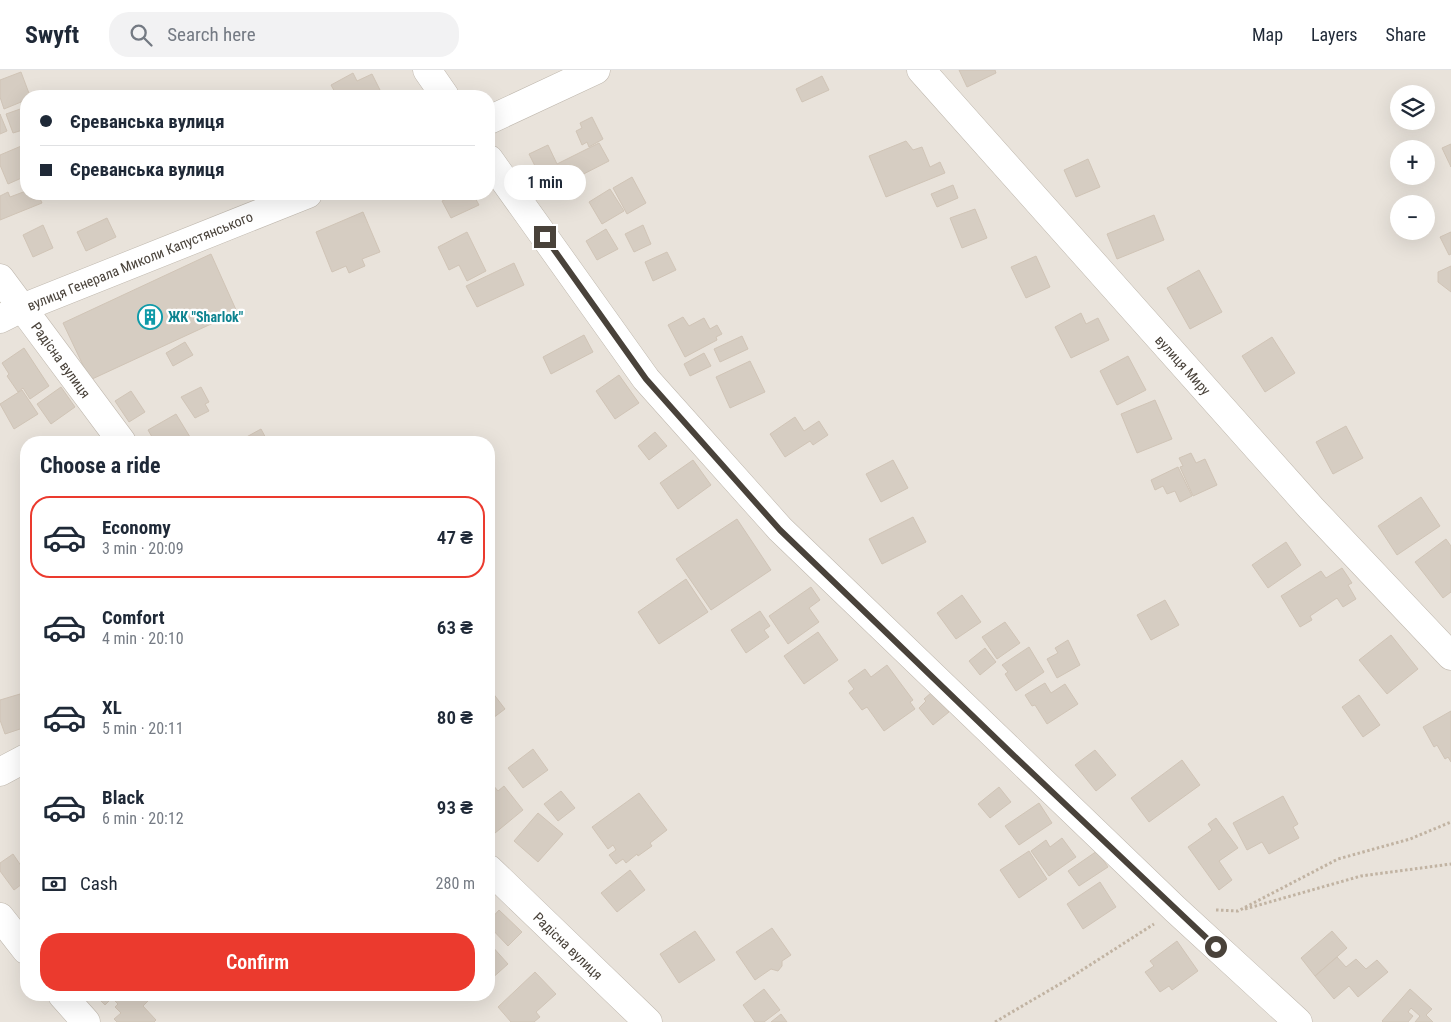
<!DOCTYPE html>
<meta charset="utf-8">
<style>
:root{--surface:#fff;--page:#f2f2f3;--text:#1f2937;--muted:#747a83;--line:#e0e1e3;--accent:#eb3a2e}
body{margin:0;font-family:"Roboto Condensed",sans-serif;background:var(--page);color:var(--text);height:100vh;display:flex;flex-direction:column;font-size:19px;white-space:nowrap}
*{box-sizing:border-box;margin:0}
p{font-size:16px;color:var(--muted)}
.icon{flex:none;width:28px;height:28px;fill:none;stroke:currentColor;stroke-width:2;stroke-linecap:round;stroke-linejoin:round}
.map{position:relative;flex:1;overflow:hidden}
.details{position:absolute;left:20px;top:366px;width:475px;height:565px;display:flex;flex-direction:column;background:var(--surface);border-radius:20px;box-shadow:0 5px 20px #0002}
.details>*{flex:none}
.hud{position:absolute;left:20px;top:20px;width:475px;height:110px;border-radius:20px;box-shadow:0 5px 20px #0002;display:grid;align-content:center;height:110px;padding:0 20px;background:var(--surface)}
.tools{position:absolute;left:1390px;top:15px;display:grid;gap:10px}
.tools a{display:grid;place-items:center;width:45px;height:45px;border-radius:50%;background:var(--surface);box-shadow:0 5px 20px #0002;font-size:25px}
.end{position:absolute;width:22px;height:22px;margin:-11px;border:6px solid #49423a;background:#fff;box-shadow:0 0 0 2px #fff}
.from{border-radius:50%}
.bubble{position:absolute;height:35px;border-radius:18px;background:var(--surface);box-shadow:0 5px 20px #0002;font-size:16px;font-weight:600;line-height:35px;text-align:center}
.hud b{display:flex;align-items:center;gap:18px;height:48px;font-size:19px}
.hud b+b{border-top:1px solid var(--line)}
.hud i{width:12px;height:12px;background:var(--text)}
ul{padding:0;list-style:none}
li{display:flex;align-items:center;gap:15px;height:82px;margin:0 10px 8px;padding:0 10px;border:2px solid transparent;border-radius:20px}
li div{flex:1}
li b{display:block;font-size:19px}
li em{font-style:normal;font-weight:600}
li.on{border-color:var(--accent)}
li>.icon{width:45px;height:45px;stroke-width:1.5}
h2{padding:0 20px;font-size:22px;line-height:60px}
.pay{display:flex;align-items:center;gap:12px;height:55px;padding:0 20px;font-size:19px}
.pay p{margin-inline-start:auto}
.action{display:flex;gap:10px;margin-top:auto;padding:10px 20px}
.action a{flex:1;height:58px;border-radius:20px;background:var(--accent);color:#fff;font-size:20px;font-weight:600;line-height:58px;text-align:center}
header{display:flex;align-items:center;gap:30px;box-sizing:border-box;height:70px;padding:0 25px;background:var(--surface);border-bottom:1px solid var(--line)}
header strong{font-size:24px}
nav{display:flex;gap:28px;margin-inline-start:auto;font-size:18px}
.search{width:350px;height:45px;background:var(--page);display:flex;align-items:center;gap:12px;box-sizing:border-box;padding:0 18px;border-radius:20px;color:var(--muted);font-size:19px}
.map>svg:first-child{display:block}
.residential{fill:#e9e3db;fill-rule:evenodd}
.building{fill:#d6cdc2;stroke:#d0c4b6}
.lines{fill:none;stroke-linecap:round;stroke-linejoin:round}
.minor-casing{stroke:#c0b9af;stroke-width:29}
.path{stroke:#c1b3a2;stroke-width:3;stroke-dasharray:2.5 2.5;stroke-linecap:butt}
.minor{stroke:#fff;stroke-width:28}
.route{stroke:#49423a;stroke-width:6}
.labels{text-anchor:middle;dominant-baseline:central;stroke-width:4.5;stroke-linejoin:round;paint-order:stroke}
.street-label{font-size:14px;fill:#49423a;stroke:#fff}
.culture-label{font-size:14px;font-weight:bold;fill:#0d838f;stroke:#fff;text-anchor:start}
</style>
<header>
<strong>Swyft</strong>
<div class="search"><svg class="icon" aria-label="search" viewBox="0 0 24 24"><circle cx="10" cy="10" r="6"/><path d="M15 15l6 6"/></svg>Search here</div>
<nav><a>Map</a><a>Layers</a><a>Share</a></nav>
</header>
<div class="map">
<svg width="1451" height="952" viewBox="0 0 1451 952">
<rect width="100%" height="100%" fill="#f5f2ec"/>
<path class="residential" d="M0,0H1451V952H0ZM1399,24H1426V51H1399ZM26,26H489V124H26ZM1399,79H1426V106H1399ZM1399,134H1426V161H1399ZM26,372H489V925H26Z"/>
<path class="building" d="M959,0H995L996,3L967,17Z
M21,2L30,26H26V30L4,39L0,27V10Z
M353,3L357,11L372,4L382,24L377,26H337L331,15Z
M822,6L829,20L802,32L796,19Z
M26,37V59L13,63L6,44Z
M0,44L7,61L0,64Z
M592,47L603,69L589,77L587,72L582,75L576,61L582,58L580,53Z
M906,71L913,80L922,77L930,97L940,92L945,103L886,127L869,86Z
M599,73L609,91L564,114L562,110L546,118L529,84L548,75L557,94Z
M26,74V106L8,114L0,95V85Z
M1451,74V97L1442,78Z
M1088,89L1100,117L1076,127L1064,100Z
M632,107L646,133L627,144L613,118Z
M953,115L958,128L937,137L931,124Z
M610,119L624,141L602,154L589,132Z
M26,121V124H38L42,133L0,150V126L8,122L10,127Z
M457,124H473L479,135L451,148L442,131Z
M975,139L987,168L962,178L950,148Z
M363,142L380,182L362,189L365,196L349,203L346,196L332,202L316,162Z
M1154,145L1164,170L1117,189L1107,164Z
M107,148L116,167L86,181L77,162Z
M43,155L53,178L33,187L23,165Z
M643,155L651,174L634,182L625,164Z
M606,159L618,179L597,190L586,171Z
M467,162L486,201L467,211L459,195L449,200L438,177Z
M1451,162V184L1449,185L1440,167Z
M667,182L676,200L653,211L645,192Z
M211,184L237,242L90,310L63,253Z
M1036,186L1050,217L1026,228L1011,197Z
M514,193L524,215L477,237L466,216Z
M1451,196V222L1438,212V202Z
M1199,200L1222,242L1190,259L1167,218Z
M1081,243L1086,254L1098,248L1109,270L1071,288L1055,257Z
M683,247L689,256L704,248L710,259L717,255L722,264L716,267L717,270L685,287L668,255Z
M584,265L593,282L551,304L543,287Z
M742,266L748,279L720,292L714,279Z
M1272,267L1295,303L1265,322L1242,286Z
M185,272L193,285L173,296L166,283Z
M24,278L49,316L30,329L23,318L18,322L7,306L9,304L2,293Z
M704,283L711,296L690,306L684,294Z
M1128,286L1146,320L1117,335L1100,301Z
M750,291L765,322L730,338L716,307Z
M619,305L639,333L615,349L596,321Z
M61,317L75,337L51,354L37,334Z
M201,317L209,332L205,334L209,341L195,348L181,327Z
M22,320L38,344L14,359L0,334Z
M131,321L145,342L129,352L115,331Z
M1155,330L1172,369L1137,383L1121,344Z
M176,344L190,367L180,372H155L148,360Z
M795,347L804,361L819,351L828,365L813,375L810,371L785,387L770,364Z
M1346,356L1363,388L1333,404L1316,372Z
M261,359L268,372H242L241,370Z
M655,362L667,376L649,390L638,376Z
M1191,383L1196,393L1205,389L1217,415L1193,426L1180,397L1183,396L1179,388Z
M693,390L711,415L678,439L660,413Z
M893,390L908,418L881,432L866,404Z
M1178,397L1192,426L1180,432L1175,421L1167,424L1163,416L1155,420L1151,410Z
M1421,427L1440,456L1397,485L1378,456Z
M913,447L926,472L882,494L869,469Z
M737,449L771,500L711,540L676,489Z
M1446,469L1451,476V522L1443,528L1415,492Z
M1286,472L1301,495L1268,518L1252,495Z
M1342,498L1352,513L1348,515L1356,529L1343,537L1337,528L1310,546L1312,550L1300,557L1281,526L1321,501L1326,508Z
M686,509L708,542L659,574L638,542Z
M811,517L820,530L809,538L819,552L788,574L769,546Z
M962,525L981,552L956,569L937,543Z
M1165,530L1179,555L1151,570L1137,545Z
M760,541L770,556L764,560L769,567L746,583L731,560Z
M1005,552L1020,573L997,589L982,567Z
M818,562L838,590L804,614L784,586Z
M1391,565L1418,599L1387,624L1359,590Z
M1068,570L1080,595L1057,608L1047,589L1058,583L1055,578Z
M1029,577L1044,602L1016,621L1005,604L1008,602L1002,595Z
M985,578L996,592L980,605L969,591Z
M887,595L913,630L910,632L915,639L884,661L867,637L862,640L849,623L854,619L848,611L865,599L871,607Z
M1045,613L1051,623L1065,614L1078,634L1047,654L1035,635L1032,636L1025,625Z
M489,618L505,639L489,651Z
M932,622L949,642L933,655L919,638L926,631L924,629Z
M20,624L26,643V657L5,664L0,650V630Z
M1359,625L1380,655L1363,667L1342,637Z
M1451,641V692L1448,687L1445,689L1437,675L1434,677L1423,657Z
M533,679L548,700L523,718L508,698Z
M1095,680L1116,705L1096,721L1075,695Z
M1182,690L1200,715L1149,752L1131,728Z
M492,714L498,721L504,716L523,740L489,768V716Z
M999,717L1011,732L990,748L978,734Z
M561,721L575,738L558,751L544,734Z
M639,723L667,760L650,773L652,776L638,786L637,784L626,793L623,789L616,794L609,785L616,780L613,775L608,779L592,757Z
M1283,726L1298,754L1293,757L1299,768L1269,784L1262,772L1247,780L1233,753Z
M1039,733L1052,753L1019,775L1005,756Z
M538,743L563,764L538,792L514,771Z
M1216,748L1238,778L1219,791L1232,810L1219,820L1188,777L1212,760L1208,754Z
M1062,768L1076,787L1049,806L1031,781L1046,770L1050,777Z
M1029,781L1047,809L1019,828L1000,800Z
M1097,781L1108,797L1079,816L1068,801Z
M13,784L26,803V811L14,820L0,801V793Z
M630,800L645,820L617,842L601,823Z
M1100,812L1116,837L1083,859L1067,834Z
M499,840L522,862L508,876L489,856V851Z
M772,858L791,885L782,891V896L778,901L771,899L755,910L736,882Z
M695,861L715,890L679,913L660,884Z
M1332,861L1347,878L1315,906L1301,888Z
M1177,871L1198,901L1172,920L1169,916L1160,922L1145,902L1154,896L1150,891Z
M491,875L508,894L489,911V877Z
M1337,887L1346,897L1356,889L1366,899L1377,890L1388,902L1358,927L1349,916L1334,929L1315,906Z
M535,902L556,924L536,942L540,947L534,952H511L498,937Z
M764,919L780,940L764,952H755L743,935Z
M1410,919L1432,939L1426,945L1433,952H1415L1420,946L1411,938L1408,942L1413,946L1408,952H1383L1382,951Z
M95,925H143L148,931L143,936L156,950L154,952H117L114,949L121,943L115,937L118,934L112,928L105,935Z
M781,944L787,952H771Z"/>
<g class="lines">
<defs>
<path id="minor" d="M427,0L445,26
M921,0L1311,438L1451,586
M489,50L596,0
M489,89L646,309L780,459L1175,839L1298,952
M0,208L122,372
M0,249L22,238L308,124
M0,702L26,688
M489,799L648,952
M0,847L26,880
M62,925L86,952"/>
</defs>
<use href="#minor" class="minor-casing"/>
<path class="path" d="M1245,839L1361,806L1451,794
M1216,840L1238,841L1338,789L1410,769L1451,752
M995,952L1065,911L1154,854"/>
<use href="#minor" class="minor"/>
</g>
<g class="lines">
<path class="route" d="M545,167L646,309L780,460L1010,682L1216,877"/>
</g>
<defs>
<symbol id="building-ring" viewBox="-11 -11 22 22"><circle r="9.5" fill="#fff" stroke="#0f9aa8" stroke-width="1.5"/><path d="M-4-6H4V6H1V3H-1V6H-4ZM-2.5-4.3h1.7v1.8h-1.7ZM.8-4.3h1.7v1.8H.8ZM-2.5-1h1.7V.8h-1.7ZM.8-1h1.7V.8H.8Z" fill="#0f9aa8"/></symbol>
</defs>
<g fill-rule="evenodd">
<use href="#building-ring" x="136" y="233" width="28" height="28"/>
</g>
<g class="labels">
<g class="street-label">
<text transform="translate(140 191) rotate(-22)">вулиця Генерала Миколи Капустянського</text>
<text transform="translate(61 290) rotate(54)">Радісна вулиця</text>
<text transform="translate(1183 295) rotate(48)">вулиця Миру</text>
<text transform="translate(568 876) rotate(44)">Радісна вулиця</text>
</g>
<g class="culture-label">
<text x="168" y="247">ЖК "Sharlok"</text>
</g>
</g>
</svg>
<div class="tools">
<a><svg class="icon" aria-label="layers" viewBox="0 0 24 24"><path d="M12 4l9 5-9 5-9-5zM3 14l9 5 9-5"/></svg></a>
<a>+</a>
<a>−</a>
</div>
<i class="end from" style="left:1216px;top:877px"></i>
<i class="end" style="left:545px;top:167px"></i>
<div class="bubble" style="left:504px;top:95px;width:82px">1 min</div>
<div class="hud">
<b><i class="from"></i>Єреванська вулиця</b>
<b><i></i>Єреванська вулиця</b>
</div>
<section class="details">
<h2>Choose a ride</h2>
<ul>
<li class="on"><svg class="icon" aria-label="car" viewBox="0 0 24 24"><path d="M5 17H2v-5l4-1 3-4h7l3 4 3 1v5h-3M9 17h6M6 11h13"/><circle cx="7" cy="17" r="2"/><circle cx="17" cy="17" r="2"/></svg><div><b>Economy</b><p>3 min · 20:09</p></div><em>47 ₴</em></li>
<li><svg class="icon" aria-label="car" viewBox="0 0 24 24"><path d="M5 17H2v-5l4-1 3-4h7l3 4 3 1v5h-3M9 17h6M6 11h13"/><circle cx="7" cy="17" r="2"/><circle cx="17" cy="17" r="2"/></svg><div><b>Comfort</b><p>4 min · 20:10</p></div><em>63 ₴</em></li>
<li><svg class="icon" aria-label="car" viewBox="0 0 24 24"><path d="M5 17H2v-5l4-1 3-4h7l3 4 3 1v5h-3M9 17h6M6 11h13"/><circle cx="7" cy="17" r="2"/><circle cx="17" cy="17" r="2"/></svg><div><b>XL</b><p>5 min · 20:11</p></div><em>80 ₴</em></li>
<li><svg class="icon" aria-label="car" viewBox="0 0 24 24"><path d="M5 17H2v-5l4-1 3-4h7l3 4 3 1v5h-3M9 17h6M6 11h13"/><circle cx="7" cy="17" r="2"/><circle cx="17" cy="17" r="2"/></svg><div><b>Black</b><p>6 min · 20:12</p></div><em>93 ₴</em></li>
</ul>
<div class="pay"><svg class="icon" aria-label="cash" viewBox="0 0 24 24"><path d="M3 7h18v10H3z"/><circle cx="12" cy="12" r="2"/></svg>Cash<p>280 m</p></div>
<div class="action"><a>Confirm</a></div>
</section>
</div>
